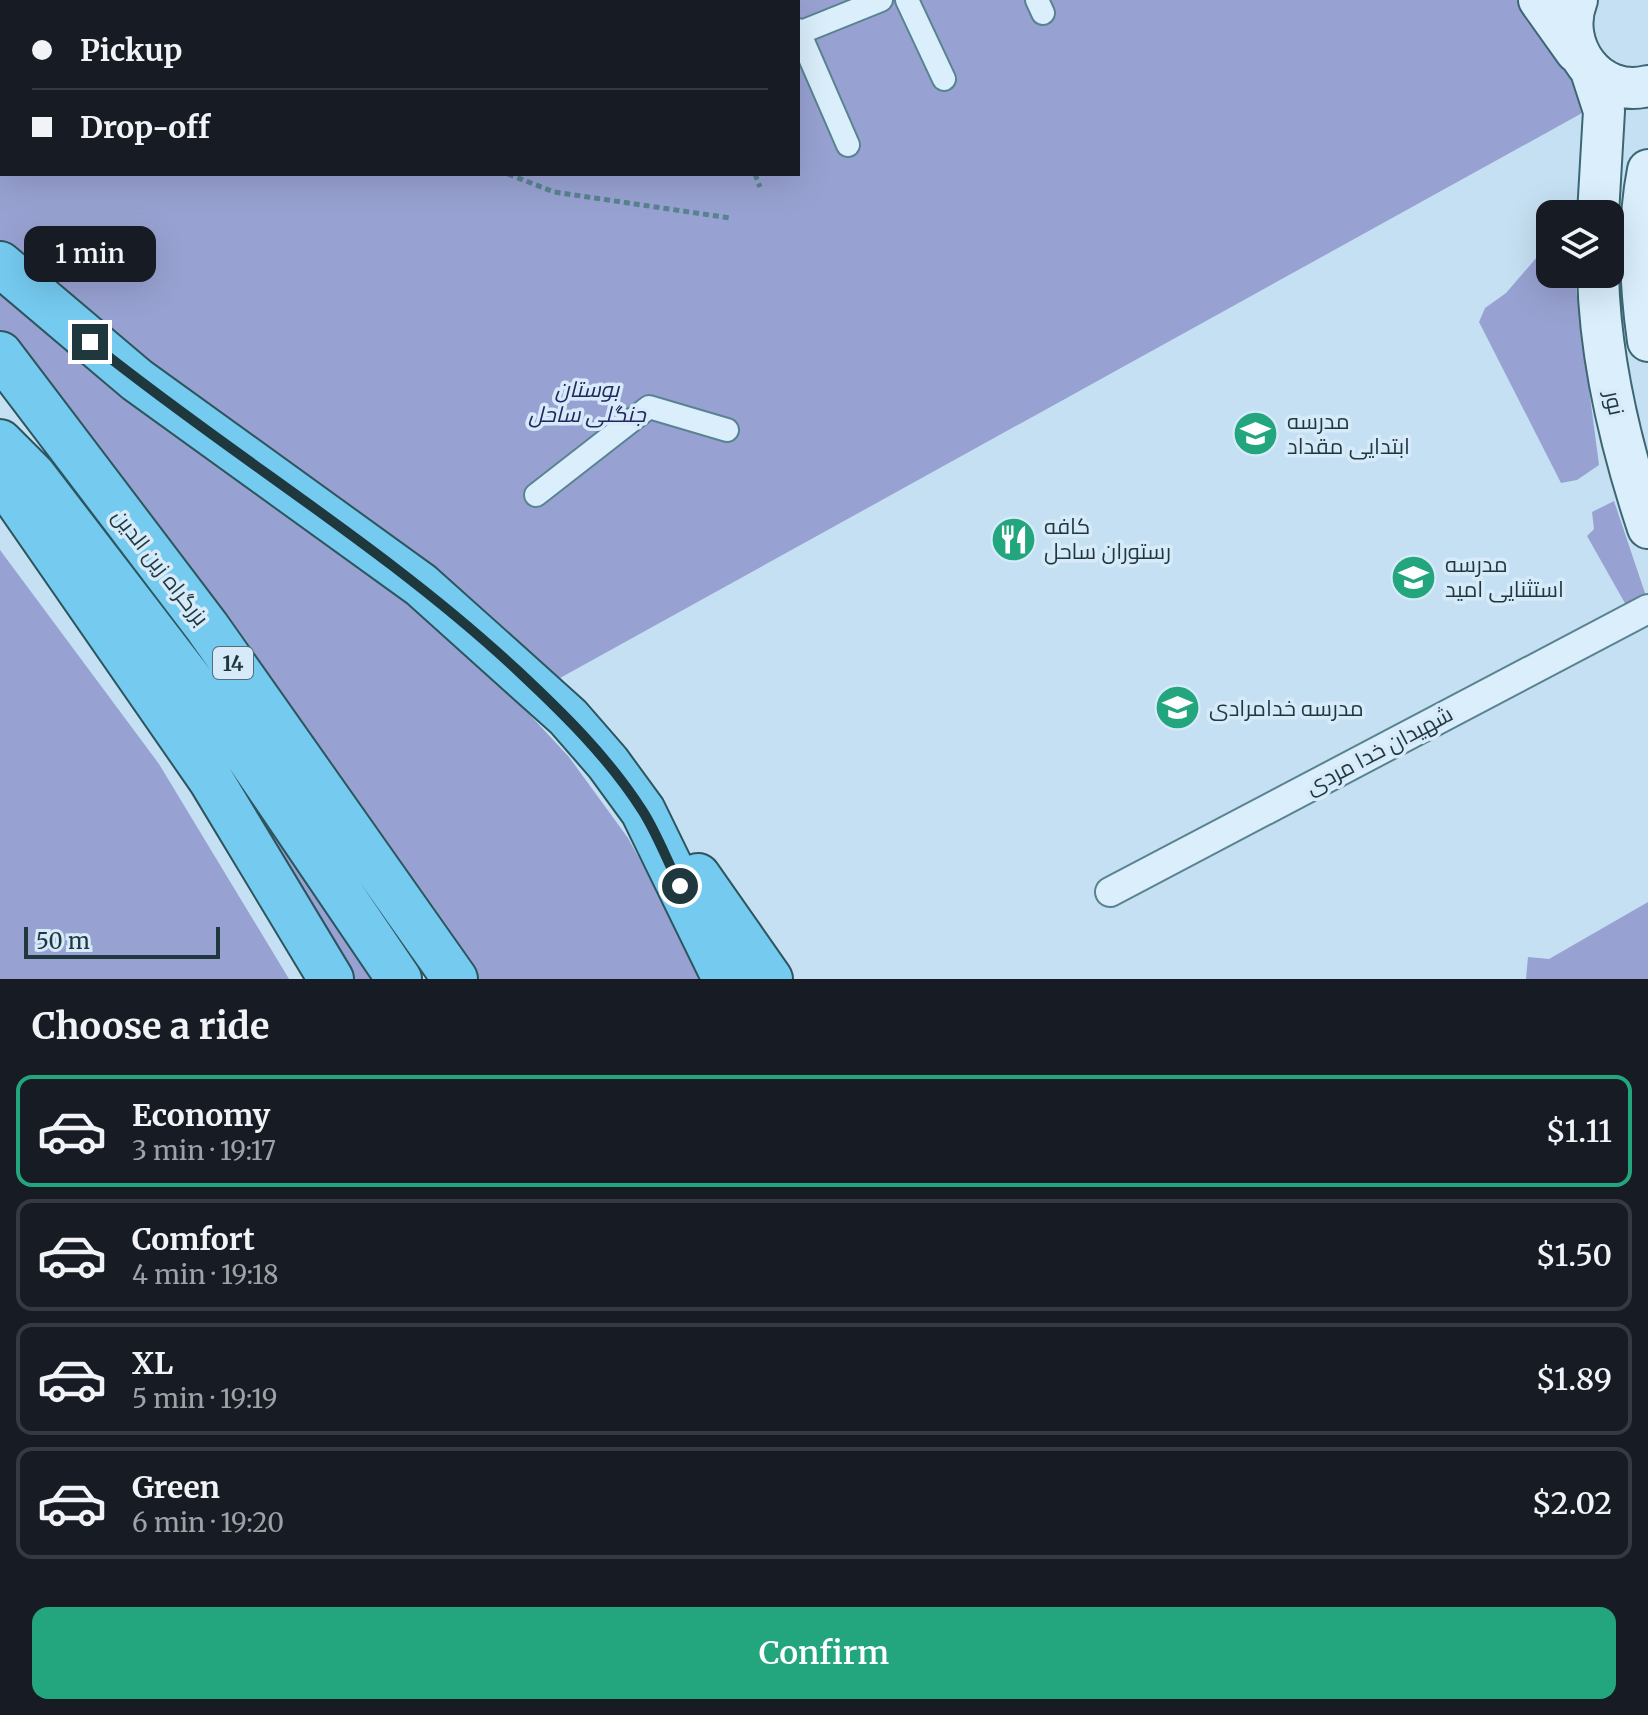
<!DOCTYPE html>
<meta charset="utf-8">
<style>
:root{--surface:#171b24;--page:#242831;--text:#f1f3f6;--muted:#9ea1a6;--line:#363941;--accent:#23a57d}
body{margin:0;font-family:Merriweather,Cairo,serif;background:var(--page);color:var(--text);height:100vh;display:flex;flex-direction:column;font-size:30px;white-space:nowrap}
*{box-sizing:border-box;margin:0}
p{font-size:26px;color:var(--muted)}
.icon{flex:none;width:44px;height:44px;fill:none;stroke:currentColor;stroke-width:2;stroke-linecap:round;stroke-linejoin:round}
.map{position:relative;height:979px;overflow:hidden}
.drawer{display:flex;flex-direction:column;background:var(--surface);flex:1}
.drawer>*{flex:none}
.top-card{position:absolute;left:0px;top:0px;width:800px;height:176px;box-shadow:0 8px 32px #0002;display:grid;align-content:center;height:176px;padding:0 32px;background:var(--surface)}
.controls{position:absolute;left:1536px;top:200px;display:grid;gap:16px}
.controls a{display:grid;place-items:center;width:88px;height:88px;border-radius:16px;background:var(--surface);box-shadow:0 8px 32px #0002;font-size:40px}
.scale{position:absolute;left:24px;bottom:20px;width:196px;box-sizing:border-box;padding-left:8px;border:4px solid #1e383e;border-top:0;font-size:22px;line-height:28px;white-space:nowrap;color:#1e383e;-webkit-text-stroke:6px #d6eaf9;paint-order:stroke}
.end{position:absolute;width:36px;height:36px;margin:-18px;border:10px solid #1e383e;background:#fff;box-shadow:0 0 0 4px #fff}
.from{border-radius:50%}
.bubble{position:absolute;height:56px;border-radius:16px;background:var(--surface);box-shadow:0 8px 32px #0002;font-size:26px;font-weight:600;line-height:56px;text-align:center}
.top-card b{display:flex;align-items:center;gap:28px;height:76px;font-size:30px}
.top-card b+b{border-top:2px solid var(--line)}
.top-card i{width:20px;height:20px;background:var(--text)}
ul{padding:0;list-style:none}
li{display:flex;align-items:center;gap:24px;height:112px;margin:0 16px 12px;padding:0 16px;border:4px solid var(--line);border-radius:16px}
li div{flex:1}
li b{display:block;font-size:30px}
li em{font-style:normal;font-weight:600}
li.current{border-color:var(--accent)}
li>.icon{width:72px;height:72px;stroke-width:1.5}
h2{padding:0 32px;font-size:36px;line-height:96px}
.primary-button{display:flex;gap:16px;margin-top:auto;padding:16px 32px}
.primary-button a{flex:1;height:92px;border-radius:16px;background:var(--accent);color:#fff;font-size:32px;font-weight:600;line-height:92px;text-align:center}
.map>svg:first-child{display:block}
.green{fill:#98a2d2;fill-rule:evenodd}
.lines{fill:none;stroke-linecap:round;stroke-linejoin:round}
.pedestrian-casing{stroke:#598390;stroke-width:26}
.minor-casing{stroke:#598390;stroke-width:32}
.secondary-casing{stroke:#3c6772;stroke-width:44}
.trunk-casing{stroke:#2d555d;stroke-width:48}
.path{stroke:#598390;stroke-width:5;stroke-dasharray:6 4;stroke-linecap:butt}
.pedestrian{stroke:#daeefc;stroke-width:22}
.minor{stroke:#daeefc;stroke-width:28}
.secondary{stroke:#daeefc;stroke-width:40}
.trunk{stroke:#75caf0;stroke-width:44}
.route{stroke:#1e383e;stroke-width:10}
.labels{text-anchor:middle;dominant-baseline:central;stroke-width:7;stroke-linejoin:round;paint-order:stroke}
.shield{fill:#d6eaf9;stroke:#556d76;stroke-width:2}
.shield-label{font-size:20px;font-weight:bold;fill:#1e383e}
.park-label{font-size:22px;font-style:italic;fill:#23255d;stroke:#d6eaf9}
.street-label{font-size:22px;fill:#1e383e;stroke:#d6eaf9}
.poi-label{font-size:22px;fill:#1e383e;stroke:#d6eaf9;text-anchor:start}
</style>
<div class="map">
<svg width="1648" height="979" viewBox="0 0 1648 979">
<rect width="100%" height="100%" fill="#c5e0f2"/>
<path class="green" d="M0,0H1523L1593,107L560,678L459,592L241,437L0,244ZM2,2H798V174H2Z
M1550,242V274H1574L1599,465L1577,480L1561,483L1479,322L1485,308L1506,293Z
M0,286L364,565L505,688L569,757L628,838L706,979H472L0,331Z
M1614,501L1646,596L1626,605L1587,536L1594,529L1592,512Z
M0,550L159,764L289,979H0Z
M155,660L382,979H353Z
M1648,902V979H1526L1528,957L1549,959Z"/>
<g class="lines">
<defs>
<path id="pedestrian" d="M138,0L139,2
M785,0L786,2
M907,0L944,79
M1037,0L1043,13
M198,2L204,0
M798,30L848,145
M799,33L881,0
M0,152L2,151
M536,495L649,407L727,430"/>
<path id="minor" d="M1110,892L1648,609"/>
<path id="secondary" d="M1539,0L1576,52
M1577,0C1559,45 1597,99 1648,86
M1591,71L1604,111L1598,214
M1648,170C1637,226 1640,285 1648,341
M1598,274C1600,360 1621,447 1648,528"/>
<path id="trunk" d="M0,264L137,380L421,585L568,717L608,763L643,811L725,979
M0,354L207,627L455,979
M0,442L33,475L241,746L399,979
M10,490L211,780L331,979
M698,876L770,979"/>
</defs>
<use href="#pedestrian" class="pedestrian-casing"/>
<use href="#minor" class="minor-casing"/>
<use href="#secondary" class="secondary-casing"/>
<use href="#trunk" class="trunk-casing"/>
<path class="path" d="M688,0L689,2
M508,174L554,192L730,218
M755,174L760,187"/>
<use href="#pedestrian" class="pedestrian"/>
<use href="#minor" class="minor"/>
<use href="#secondary" class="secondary"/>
<use href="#trunk" class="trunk"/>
</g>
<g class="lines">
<path class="route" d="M90,342C230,455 385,547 517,670C563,713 608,757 642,810C657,833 667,861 680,886"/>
</g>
<defs>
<symbol id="school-disc" viewBox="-11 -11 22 22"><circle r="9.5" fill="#23a57d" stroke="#d6eaf9"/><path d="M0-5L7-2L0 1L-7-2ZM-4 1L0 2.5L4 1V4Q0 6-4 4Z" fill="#fff"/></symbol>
<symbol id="restaurant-disc" viewBox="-11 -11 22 22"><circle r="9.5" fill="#23a57d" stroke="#d6eaf9"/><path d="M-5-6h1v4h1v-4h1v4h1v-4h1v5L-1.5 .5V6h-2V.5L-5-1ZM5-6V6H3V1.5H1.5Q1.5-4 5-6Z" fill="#fff"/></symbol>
</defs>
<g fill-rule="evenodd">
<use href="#school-disc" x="1230" y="408" width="51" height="51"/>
<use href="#restaurant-disc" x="988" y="514" width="51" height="51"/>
<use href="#school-disc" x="1388" y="552" width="51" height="51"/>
<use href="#school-disc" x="1152" y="682" width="51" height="51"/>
</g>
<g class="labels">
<rect class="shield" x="213" y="647" width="40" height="32" rx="6"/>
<g class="shield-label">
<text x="233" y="663">14</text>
</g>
<g class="park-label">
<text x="587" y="389">بوستان<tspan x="587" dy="25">جنگلی ساحل</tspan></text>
</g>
<g class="street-label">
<text transform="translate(1615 403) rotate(78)">نور</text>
<text transform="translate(161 567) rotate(52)">بزرگراه زین الدین</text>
<text transform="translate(1379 750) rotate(-28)">شهیدان خدا مردی</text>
</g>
<g class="poi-label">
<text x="1287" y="421">مدرسه<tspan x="1287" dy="25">ابتدایی مقداد</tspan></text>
<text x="1044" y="526">کافه<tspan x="1044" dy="25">رستوران ساحل</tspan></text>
<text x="1445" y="564">مدرسه<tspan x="1445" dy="25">استثنایی امید</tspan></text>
<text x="1209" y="708">مدرسه خدامرادی</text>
</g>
</g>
</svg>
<div class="controls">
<a><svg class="icon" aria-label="layers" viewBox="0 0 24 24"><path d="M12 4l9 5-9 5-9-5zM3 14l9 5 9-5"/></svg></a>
</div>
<div class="scale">50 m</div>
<i class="end from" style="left:680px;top:886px"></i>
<i class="end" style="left:90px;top:342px"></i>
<div class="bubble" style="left:24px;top:226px;width:132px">1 min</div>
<div class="top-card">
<b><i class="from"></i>Pickup</b>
<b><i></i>Drop-off</b>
</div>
</div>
<section class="drawer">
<h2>Choose a ride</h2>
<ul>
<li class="current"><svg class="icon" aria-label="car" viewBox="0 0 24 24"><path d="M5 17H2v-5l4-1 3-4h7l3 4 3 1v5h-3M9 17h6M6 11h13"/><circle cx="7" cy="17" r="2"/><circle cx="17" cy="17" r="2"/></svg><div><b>Economy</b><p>3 min · 19:17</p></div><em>$1.11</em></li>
<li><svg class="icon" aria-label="car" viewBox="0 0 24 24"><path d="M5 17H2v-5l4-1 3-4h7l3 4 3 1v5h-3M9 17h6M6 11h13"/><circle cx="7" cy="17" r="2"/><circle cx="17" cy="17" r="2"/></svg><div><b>Comfort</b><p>4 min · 19:18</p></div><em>$1.50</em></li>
<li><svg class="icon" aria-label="car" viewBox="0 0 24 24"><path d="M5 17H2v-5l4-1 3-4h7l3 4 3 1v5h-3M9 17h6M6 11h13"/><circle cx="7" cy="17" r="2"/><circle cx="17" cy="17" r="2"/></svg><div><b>XL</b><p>5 min · 19:19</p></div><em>$1.89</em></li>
<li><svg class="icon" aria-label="car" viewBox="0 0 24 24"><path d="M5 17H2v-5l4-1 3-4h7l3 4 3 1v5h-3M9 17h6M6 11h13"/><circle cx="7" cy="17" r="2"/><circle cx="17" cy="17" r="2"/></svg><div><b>Green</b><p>6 min · 19:20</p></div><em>$2.02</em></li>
</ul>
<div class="primary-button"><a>Confirm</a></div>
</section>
